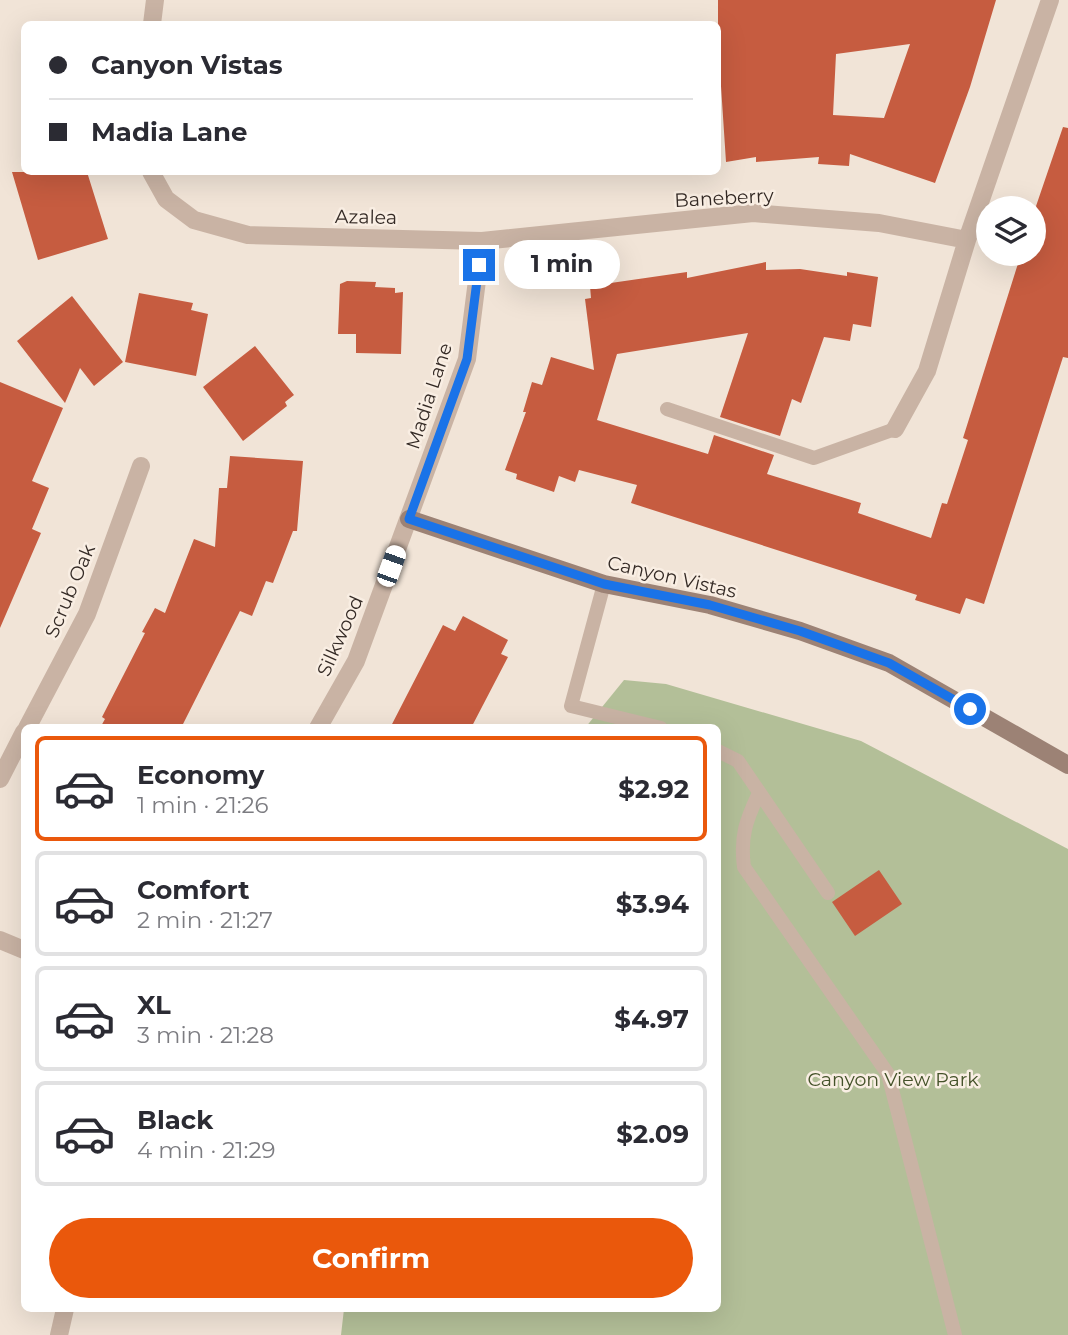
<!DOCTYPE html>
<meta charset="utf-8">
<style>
:root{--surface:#fff;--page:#f2f2f3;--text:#2b2b33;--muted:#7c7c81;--line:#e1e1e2;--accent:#ea580c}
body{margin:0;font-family:Montserrat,sans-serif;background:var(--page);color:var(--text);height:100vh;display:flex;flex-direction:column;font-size:26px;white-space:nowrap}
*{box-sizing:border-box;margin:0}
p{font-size:23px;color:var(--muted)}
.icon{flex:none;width:38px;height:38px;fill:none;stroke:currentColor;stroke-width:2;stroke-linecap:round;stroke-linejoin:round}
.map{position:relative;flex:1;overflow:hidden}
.panel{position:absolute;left:21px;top:724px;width:700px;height:588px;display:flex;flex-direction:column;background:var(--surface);border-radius:10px;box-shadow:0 7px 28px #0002}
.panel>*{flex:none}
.hud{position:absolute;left:21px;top:21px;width:700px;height:154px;border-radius:10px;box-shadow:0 7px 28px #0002;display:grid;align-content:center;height:154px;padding:0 28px;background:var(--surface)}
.tools{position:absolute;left:976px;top:196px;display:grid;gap:14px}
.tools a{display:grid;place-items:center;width:70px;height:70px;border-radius:50%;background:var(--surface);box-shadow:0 7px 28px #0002;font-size:35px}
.end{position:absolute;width:32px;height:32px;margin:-16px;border:9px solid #1a73e8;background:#fff;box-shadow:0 0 0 4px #fff}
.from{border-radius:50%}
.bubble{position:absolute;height:49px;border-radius:24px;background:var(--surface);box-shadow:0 7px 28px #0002;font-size:23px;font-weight:700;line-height:49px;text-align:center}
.car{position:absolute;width:21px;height:42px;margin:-21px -10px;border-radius:9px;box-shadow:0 0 5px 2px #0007;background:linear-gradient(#fff 24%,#345 0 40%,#fff 0 76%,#345 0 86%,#fff 0)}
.hud b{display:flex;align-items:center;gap:24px;height:66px;font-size:26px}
.hud b+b{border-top:2px solid var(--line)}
.hud i{width:18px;height:18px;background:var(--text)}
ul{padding:12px 0 0;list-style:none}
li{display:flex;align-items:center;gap:21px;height:105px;margin:0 14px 10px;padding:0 14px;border:4px solid var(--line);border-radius:10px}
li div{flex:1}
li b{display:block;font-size:26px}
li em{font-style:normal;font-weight:700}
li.selected{border-color:var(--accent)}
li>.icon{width:63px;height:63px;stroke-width:1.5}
.action{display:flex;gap:14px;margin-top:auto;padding:14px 28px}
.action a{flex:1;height:80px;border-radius:42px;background:var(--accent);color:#fff;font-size:28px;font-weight:700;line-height:80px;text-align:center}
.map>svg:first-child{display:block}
.green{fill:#b3bf98}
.building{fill:#c65c40;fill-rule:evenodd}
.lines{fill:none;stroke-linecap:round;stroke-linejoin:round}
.lane{stroke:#c9b3a4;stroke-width:14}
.street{stroke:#c9b3a4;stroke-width:18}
.secondary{stroke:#9c8275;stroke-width:18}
.route{stroke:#1a73e8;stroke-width:9}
.labels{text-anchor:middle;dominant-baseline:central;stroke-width:5;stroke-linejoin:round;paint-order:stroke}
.street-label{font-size:19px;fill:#342a25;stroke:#f9eee3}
.park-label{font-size:19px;fill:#445229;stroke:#f9eee3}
</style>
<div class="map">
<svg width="1068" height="1335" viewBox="0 0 1068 1335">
<rect width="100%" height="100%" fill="#f1e4d7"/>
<path class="green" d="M624,680L666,684L861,741L1068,849V1335H341L344,1309H718V728H585Z"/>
<path class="building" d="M718,0H996L970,87L935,183L850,154L849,166L818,164L819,157L756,162V157L726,162L720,71H718ZM910,44L884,118L833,115L836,54Z
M1063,127L1068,128V358L1063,357L984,604L966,598L960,614L915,600L917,595L631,503L637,485L579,470L575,482L559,476L554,492L516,479L517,474L505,470L526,412H523L532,382L542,385L551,357L594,370L585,299L591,298L590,286L687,272V278L766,262V270L800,269L847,276V272L878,277L871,327L853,324L850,341L824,337L801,403L792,399L780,436L720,417L748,333L617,354L597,420L708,454L714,435L774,455L767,474L861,503L858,513L931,538L942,503L947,504L968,440L963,438L1021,254H1034V212Z
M12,172H87L108,239L38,260Z
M347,281L376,282L375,287L395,288V293L403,292L401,354L356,353V334H338L340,284Z
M139,293L193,303L191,310L208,314L196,376L125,362Z
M72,296L123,362L94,386L80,368L65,403L17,341Z
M255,346L294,395L285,402L287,406L243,441L203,387Z
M0,382L63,408L32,481L49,488L32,529L41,533L0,628Z
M230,456L303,461L297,531H293L273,583L266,581L252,616L240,611L181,728H100L105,719L102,717L145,633L142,632L155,608L165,613L194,539L215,547L219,488H227Z
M463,616L508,640L501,654L508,657L471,728H390L443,625L455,631Z
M879,870L902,904L855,936L832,902Z"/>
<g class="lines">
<path class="lane" d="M667,409L814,458L895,429
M604,584L571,706L661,728
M718,751L738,761L828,893
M759,793C746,820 740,837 744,867L888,1074L955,1335"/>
<path class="street" d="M152,24L155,0
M151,172L166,199L194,220L248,235L482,241L753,213L879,223L967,240
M895,429L927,371L967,240L1050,0
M27,728L87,614L141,466
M318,728L356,661L467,359L482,241
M0,779L24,732
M0,940L24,950
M59,1335L65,1309"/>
<path class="secondary" d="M409,519L604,584L710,605L800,631L889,663L1068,765"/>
</g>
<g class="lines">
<path class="route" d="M479,265L467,359L409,519L604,584L710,605L800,631L889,663L970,709"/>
</g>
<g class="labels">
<g class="street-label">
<text transform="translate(724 198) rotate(-3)">Baneberry</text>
<text transform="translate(366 217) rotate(1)">Azalea</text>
<text transform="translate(429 396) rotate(-72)">Madia Lane</text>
<text transform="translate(672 577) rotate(13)">Canyon Vistas</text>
<text transform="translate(70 591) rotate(-67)">Scrub Oak</text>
<text transform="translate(340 636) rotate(-66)">Silkwood</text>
</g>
<g class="park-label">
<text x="893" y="1079">Canyon View Park</text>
</g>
</g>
</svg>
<div class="tools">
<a><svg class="icon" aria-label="layers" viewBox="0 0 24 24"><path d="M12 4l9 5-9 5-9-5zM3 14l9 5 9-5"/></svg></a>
</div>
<i class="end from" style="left:970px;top:709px"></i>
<i class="end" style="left:479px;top:265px"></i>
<div class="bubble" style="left:504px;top:240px;width:116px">1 min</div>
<i class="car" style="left:391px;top:566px;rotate:20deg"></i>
<div class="hud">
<b><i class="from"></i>Canyon Vistas</b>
<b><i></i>Madia Lane</b>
</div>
<section class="panel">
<ul>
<li class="selected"><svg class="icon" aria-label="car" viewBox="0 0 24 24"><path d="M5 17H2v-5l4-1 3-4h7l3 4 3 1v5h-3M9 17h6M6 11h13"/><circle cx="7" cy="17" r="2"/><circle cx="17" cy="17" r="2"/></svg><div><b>Economy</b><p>1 min · 21:26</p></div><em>$2.92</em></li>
<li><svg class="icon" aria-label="car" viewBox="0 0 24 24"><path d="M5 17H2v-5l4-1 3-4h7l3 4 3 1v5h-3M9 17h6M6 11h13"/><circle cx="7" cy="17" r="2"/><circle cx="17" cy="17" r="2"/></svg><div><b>Comfort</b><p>2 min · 21:27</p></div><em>$3.94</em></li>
<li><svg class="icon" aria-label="car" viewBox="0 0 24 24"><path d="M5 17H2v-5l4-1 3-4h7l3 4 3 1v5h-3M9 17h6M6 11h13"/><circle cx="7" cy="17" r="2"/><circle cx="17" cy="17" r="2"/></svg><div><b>XL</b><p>3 min · 21:28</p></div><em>$4.97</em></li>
<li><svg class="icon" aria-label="car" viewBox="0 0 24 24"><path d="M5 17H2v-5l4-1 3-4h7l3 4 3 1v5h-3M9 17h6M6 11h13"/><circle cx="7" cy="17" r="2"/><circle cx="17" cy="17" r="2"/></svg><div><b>Black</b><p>4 min · 21:29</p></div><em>$2.09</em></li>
</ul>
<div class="action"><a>Confirm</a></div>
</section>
</div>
